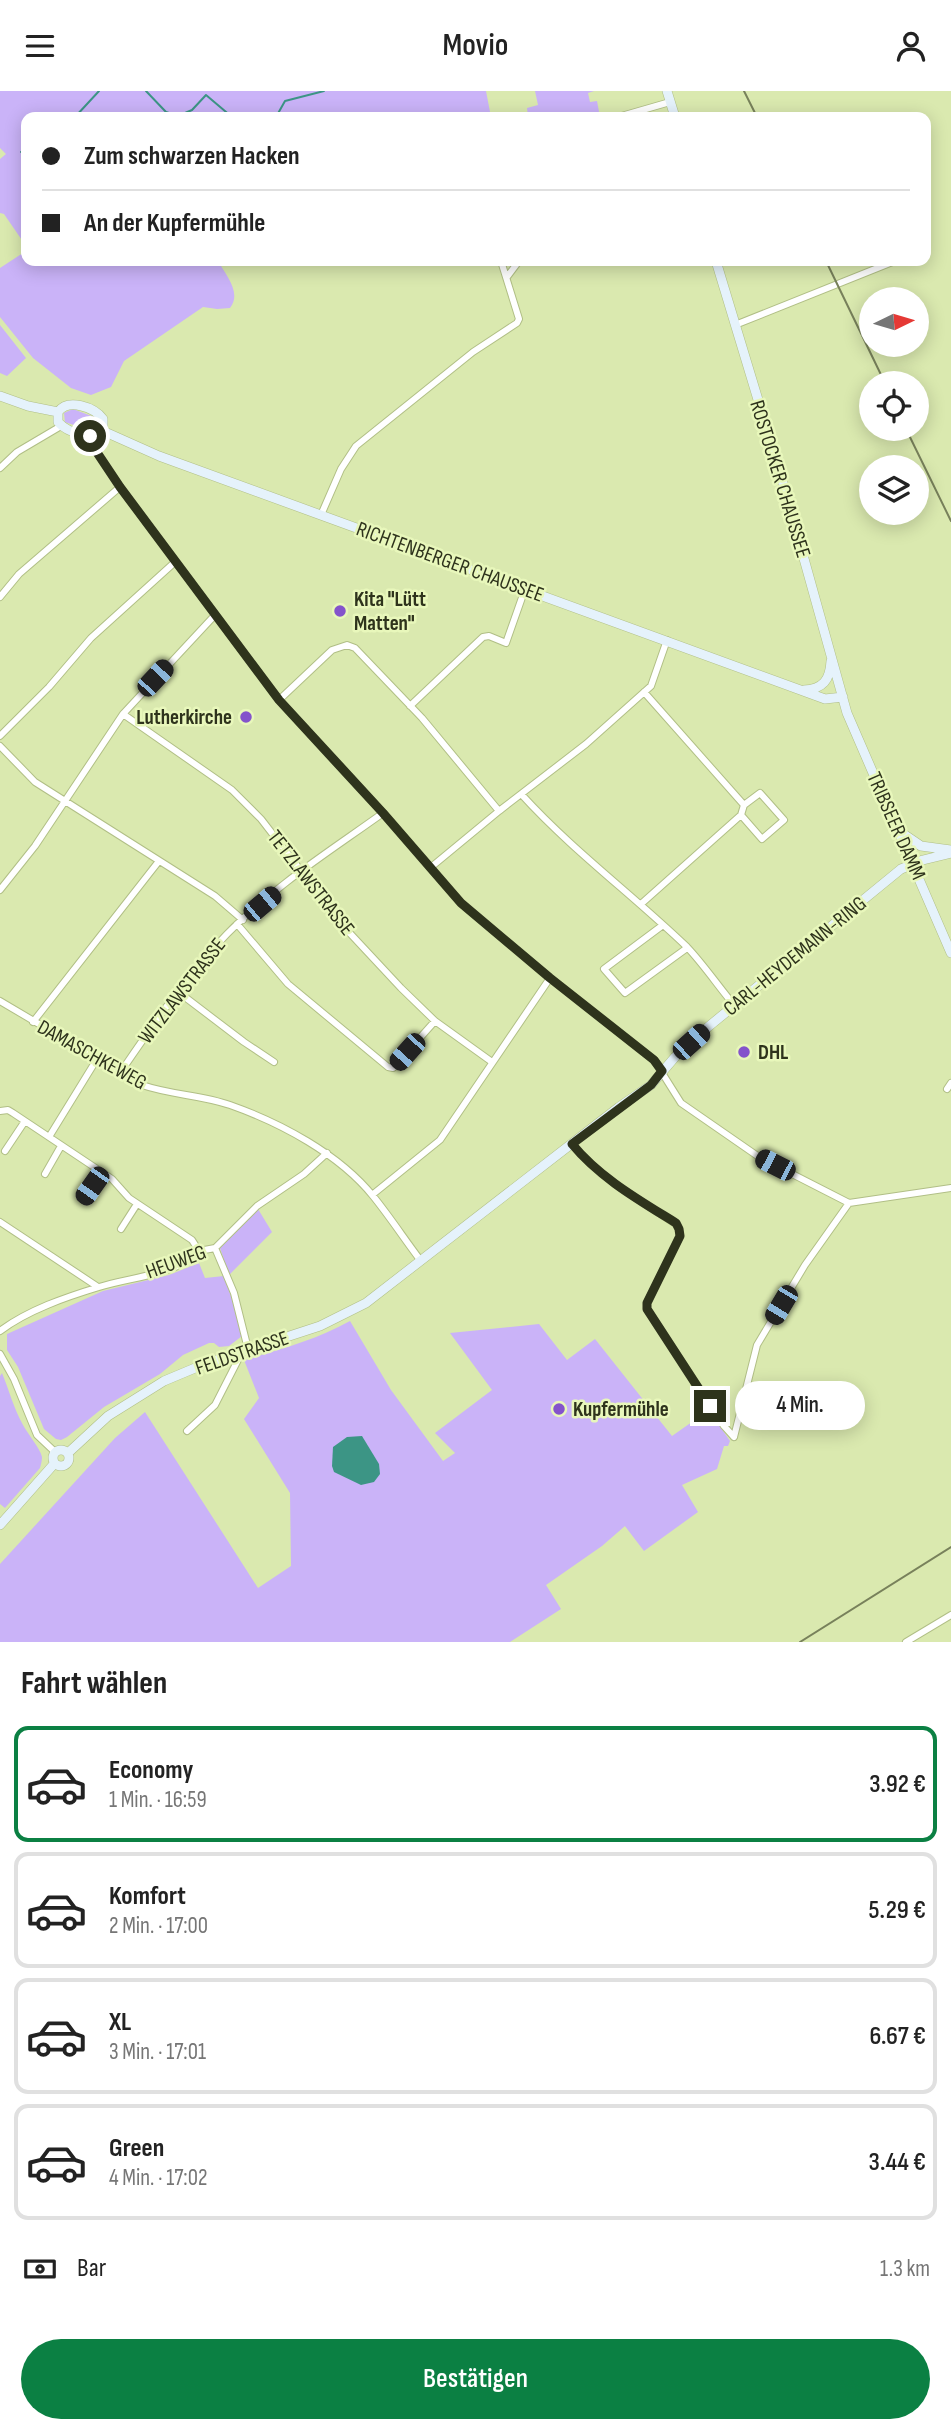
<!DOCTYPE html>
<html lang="de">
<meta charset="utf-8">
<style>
:root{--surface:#fff;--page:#f6f6f6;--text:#222;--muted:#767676;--line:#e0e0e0;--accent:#0b8043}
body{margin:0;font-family:"Sofia Sans Condensed",sans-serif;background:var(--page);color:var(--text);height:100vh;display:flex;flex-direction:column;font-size:26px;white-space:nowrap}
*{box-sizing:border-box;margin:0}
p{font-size:23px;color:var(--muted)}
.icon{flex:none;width:38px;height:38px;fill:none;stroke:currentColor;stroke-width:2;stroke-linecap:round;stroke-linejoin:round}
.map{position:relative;height:1551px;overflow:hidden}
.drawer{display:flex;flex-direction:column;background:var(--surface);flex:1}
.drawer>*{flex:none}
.banner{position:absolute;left:21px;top:21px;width:910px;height:154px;border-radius:14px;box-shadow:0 4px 18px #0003;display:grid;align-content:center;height:154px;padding:0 21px;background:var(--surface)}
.needle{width:46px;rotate:85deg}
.controls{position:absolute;left:859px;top:196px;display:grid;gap:14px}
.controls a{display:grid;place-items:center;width:70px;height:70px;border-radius:50%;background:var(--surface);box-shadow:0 4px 18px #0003;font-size:35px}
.end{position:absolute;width:32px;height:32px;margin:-16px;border:9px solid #2e331c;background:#fff;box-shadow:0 0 0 4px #fff}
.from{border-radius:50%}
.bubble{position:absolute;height:49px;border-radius:24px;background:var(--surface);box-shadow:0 4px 18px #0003;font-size:23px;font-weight:600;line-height:49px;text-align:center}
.car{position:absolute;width:21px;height:42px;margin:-21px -10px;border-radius:9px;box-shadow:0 0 5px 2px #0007;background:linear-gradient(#222 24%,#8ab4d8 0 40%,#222 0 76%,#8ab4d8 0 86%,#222 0)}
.banner b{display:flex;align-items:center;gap:24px;height:66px;font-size:26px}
.banner b+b{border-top:2px solid var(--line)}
.banner i{width:18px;height:18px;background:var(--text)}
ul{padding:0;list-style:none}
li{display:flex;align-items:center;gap:21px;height:116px;margin:0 14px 10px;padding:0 7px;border:4px solid var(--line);border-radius:14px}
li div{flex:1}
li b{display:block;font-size:26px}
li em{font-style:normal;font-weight:600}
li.active{border-color:var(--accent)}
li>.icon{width:63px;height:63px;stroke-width:1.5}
h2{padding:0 21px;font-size:32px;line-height:84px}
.pay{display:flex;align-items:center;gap:18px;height:77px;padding:0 21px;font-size:26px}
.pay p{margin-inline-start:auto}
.primary-button{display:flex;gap:14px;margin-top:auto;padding:14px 21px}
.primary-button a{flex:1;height:80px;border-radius:42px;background:var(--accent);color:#fff;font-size:28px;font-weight:600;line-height:80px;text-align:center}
header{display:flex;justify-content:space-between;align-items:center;height:91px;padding:0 21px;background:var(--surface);font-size:32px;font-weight:600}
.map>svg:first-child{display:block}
.green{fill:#cab3f8}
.water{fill:#3c9585}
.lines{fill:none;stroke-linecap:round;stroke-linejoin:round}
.stream{stroke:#3c9585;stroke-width:2}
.street-casing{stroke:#b1bf86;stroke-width:8}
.secondary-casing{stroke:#b1bf86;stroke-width:10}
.street{stroke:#fff;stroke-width:6}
.secondary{stroke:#e5f2fb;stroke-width:9}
.rail{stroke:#78815b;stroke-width:2}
.route{stroke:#2e331c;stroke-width:9}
.poi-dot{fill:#8453cb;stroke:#e8f7bb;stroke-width:2.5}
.labels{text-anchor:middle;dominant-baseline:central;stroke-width:5;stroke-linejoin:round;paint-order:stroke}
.street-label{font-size:21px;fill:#2e331c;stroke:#e8f7bb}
.poi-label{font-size:21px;font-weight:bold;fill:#2e331c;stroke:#e8f7bb;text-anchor:start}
</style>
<header><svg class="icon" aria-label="menu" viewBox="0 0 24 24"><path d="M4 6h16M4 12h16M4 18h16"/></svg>Movio<svg class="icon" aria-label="person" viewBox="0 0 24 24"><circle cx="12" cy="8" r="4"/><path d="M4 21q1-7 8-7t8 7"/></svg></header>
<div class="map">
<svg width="951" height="1551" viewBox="0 0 951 1551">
<rect width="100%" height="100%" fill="#dae9af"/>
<path class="green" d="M0,0H486L491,26H26V155L4,123L0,122V68L6,63L0,57Z
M535,0H594L588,2L590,11L597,10L600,26H528L527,17L538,14Z
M26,160V170H218C226,184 242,202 230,217L217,218L203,216L124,270L111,296L91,304L71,297L33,267L0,226V177Z
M0,234L26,267L7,285L0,282Z
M73,318L94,326L98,330L97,338L91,340L65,331L64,322Z
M258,1118L272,1141L229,1184L220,1157Z
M199,1172L205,1187L224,1185L237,1223L242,1245L229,1255L219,1256L214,1252H209L183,1264L160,1283L104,1316L67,1346L61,1349L56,1348L44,1338L18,1276L7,1259V1243L103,1200L169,1184Z
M350,1230L391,1299L443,1370L455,1362L435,1342L492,1299L450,1242L539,1233L567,1269L595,1248L672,1345L709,1319L730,1350L728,1355H724L717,1378L682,1394L698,1421L644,1460L618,1426L625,1435L602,1455L546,1494L561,1518L510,1551H0V1473L115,1347L145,1321L258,1497L291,1475L290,1402L244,1328L259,1307L244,1269C281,1258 316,1249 350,1230Z
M2,1282C9,1299 14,1318 23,1334C27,1342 40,1357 42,1366C42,1370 41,1373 40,1377L5,1417L0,1413V1285Z"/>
<path class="water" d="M362,1345L379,1373L380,1383L374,1391L361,1394L334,1381L332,1375L333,1356L347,1346Z"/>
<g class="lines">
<path class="stream" d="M146,0L166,21L178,25L192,19L206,4L232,26
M75,26L99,0
M276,26L285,10L324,0
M21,61L26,62"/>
<defs>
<path id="street" d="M618,26L670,11
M507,186L519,170
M735,234L895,170
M94,345L96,360L120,396L279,609L383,722L461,812L550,887L654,969L681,1012L759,1066L849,1112L951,1097
M0,377L17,361L61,335
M321,424L341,378L356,355L473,261L517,232L519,228L501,170
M0,506L19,483L120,396
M279,609L332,559L347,554L355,557L422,627L499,720
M410,615L483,546L489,545L506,552L525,498
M123,623L232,699L261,728L345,837L401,897L435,930L492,971
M0,645L49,596L91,547L175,471
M0,655L35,691L215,805L243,829
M522,704C572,759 633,804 687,856C704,874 718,895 734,914
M741,724L762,748L784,729L760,702L744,714
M430,777L499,720L586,653L651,595L667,549
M0,799L35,755L123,623L215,524
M641,813L741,724L744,714L644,601
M237,833L288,893L388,976L393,977L435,930
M663,834L604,878L625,902L687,857
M177,900L244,951L274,971
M0,910L142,994C171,1004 202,1004 230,1014C281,1032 339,1063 373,1105C390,1126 405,1149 421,1170
M33,931L159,770
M120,982C153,934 186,885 227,843C273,796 330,760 383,722
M947,998L951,992
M0,1020L8,1019L13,1022L112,1088L129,1107L192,1149L199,1160
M49,1046L97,968
M572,1053C600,1087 639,1109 676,1133L679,1138L680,1145L647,1212V1218L724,1335L734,1346
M5,1060L25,1030
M45,1083L61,1055
M372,1104L440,1049L550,887
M83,1109L102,1082
M0,1131L98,1196
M121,1138L137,1113
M215,1157L234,1202L248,1258
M0,1240C28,1219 66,1206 99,1196C129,1186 179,1184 199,1160L215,1157L257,1115L304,1083L327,1062
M0,1263L14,1288L37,1344L55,1361
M187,1340L215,1314L239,1267L238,1261
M734,1346L757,1254L805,1174L849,1112
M906,1551L951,1524"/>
<path id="secondary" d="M667,0L675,26
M716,170L779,378L847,622L951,862
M0,305L28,315L58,321
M58,321C68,307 94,316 103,328V340
M58,321V331C68,342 91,349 103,340
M103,340L159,365L825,608L843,606
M804,599C823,598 830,589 831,570
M899,740L921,755L951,759
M53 1367a8 8 0 1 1 16 0a8 8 0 1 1-16 0Z
M68,1362L108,1325L164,1290L207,1272L320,1235L366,1212L619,1016L651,994L675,966L708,936L901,778L923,769L951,762
M0,1434L54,1373"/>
</defs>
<use href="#street" class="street-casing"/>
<use href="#secondary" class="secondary-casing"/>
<use href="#street" class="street"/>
<use href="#secondary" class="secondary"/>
<path class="rail" d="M744,0L757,26
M826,170L885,292
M906,338L951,430
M800,1551L951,1456"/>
</g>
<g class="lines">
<path class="route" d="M90,345H94L96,360L120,396L279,609L383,722L461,812L550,887L654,969L662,980L651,994L572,1053C600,1087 639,1109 676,1132L679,1138L680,1145L647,1212V1218L710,1315"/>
</g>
<g class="poi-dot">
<circle cx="340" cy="520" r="7"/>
<circle cx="246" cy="626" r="7"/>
<circle cx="744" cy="961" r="7"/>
<circle cx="559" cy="1318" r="7"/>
</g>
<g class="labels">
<g class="street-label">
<text transform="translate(780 388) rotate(73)">ROSTOCKER CHAUSSEE</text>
<text transform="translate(450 471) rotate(20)">RICHTENBERGER CHAUSSEE</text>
<text transform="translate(896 735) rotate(66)">TRIBSEER DAMM</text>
<text transform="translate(311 792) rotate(52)">TETZLAWSTRASSE</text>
<text transform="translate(795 865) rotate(-39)">CARL-HEYDEMANN-RING</text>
<text transform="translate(182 900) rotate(-52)">WITZLAWSTRASSE</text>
<text transform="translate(92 964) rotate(29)">DAMASCHKEWEG</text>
<text transform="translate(176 1171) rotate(-20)">HEUWEG</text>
<text transform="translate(242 1262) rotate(-19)">FELDSTRASSE</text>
</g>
<g class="poi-label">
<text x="354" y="508">Kita "Lütt<tspan x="354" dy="24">Matten"</tspan></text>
<text x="232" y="626" text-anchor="end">Lutherkirche</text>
<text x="758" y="961">DHL</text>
<text x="573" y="1318">Kupfermühle</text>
</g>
</g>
</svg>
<div class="controls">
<a><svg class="needle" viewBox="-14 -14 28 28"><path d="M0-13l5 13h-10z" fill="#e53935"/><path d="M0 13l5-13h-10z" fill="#767676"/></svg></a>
<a><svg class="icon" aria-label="locate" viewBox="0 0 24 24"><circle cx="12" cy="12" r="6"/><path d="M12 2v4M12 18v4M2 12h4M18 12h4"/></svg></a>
<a><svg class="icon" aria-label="layers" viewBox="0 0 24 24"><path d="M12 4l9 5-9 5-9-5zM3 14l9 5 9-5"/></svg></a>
</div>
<i class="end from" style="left:90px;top:345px"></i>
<i class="end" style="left:710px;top:1315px"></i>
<div class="bubble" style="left:735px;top:1290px;width:130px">4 Min.</div>
<i class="car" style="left:155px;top:587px;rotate:43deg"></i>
<i class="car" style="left:262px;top:813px;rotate:50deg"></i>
<i class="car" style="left:691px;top:951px;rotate:48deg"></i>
<i class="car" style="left:407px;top:961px;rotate:222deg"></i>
<i class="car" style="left:775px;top:1074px;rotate:297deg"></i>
<i class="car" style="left:92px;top:1095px;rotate:215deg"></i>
<i class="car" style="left:781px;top:1214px;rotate:211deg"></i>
<div class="banner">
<b><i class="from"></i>Zum schwarzen Hacken</b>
<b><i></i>An der Kupfermühle</b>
</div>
</div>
<section class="drawer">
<h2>Fahrt wählen</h2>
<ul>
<li class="active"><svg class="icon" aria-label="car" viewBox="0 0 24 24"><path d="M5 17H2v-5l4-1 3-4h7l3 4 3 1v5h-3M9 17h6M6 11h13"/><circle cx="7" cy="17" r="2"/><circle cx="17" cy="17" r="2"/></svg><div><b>Economy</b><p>1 Min. · 16:59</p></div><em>3.92 €</em></li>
<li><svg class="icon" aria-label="car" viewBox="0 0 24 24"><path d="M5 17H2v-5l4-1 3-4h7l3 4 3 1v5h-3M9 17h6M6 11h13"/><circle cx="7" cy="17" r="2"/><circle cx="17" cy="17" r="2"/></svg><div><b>Komfort</b><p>2 Min. · 17:00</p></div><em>5.29 €</em></li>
<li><svg class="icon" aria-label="car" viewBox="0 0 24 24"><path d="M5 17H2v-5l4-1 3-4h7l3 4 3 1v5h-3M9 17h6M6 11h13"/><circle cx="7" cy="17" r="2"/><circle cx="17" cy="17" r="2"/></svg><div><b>XL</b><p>3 Min. · 17:01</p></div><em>6.67 €</em></li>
<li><svg class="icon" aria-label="car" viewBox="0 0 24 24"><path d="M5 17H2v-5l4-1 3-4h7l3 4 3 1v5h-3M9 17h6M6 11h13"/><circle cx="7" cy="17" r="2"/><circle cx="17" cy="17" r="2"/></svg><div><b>Green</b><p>4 Min. · 17:02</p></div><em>3.44 €</em></li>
</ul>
<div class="pay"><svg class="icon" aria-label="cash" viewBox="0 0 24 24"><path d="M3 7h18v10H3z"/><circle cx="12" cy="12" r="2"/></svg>Bar<p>1.3 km</p></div>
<div class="primary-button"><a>Bestätigen</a></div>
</section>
